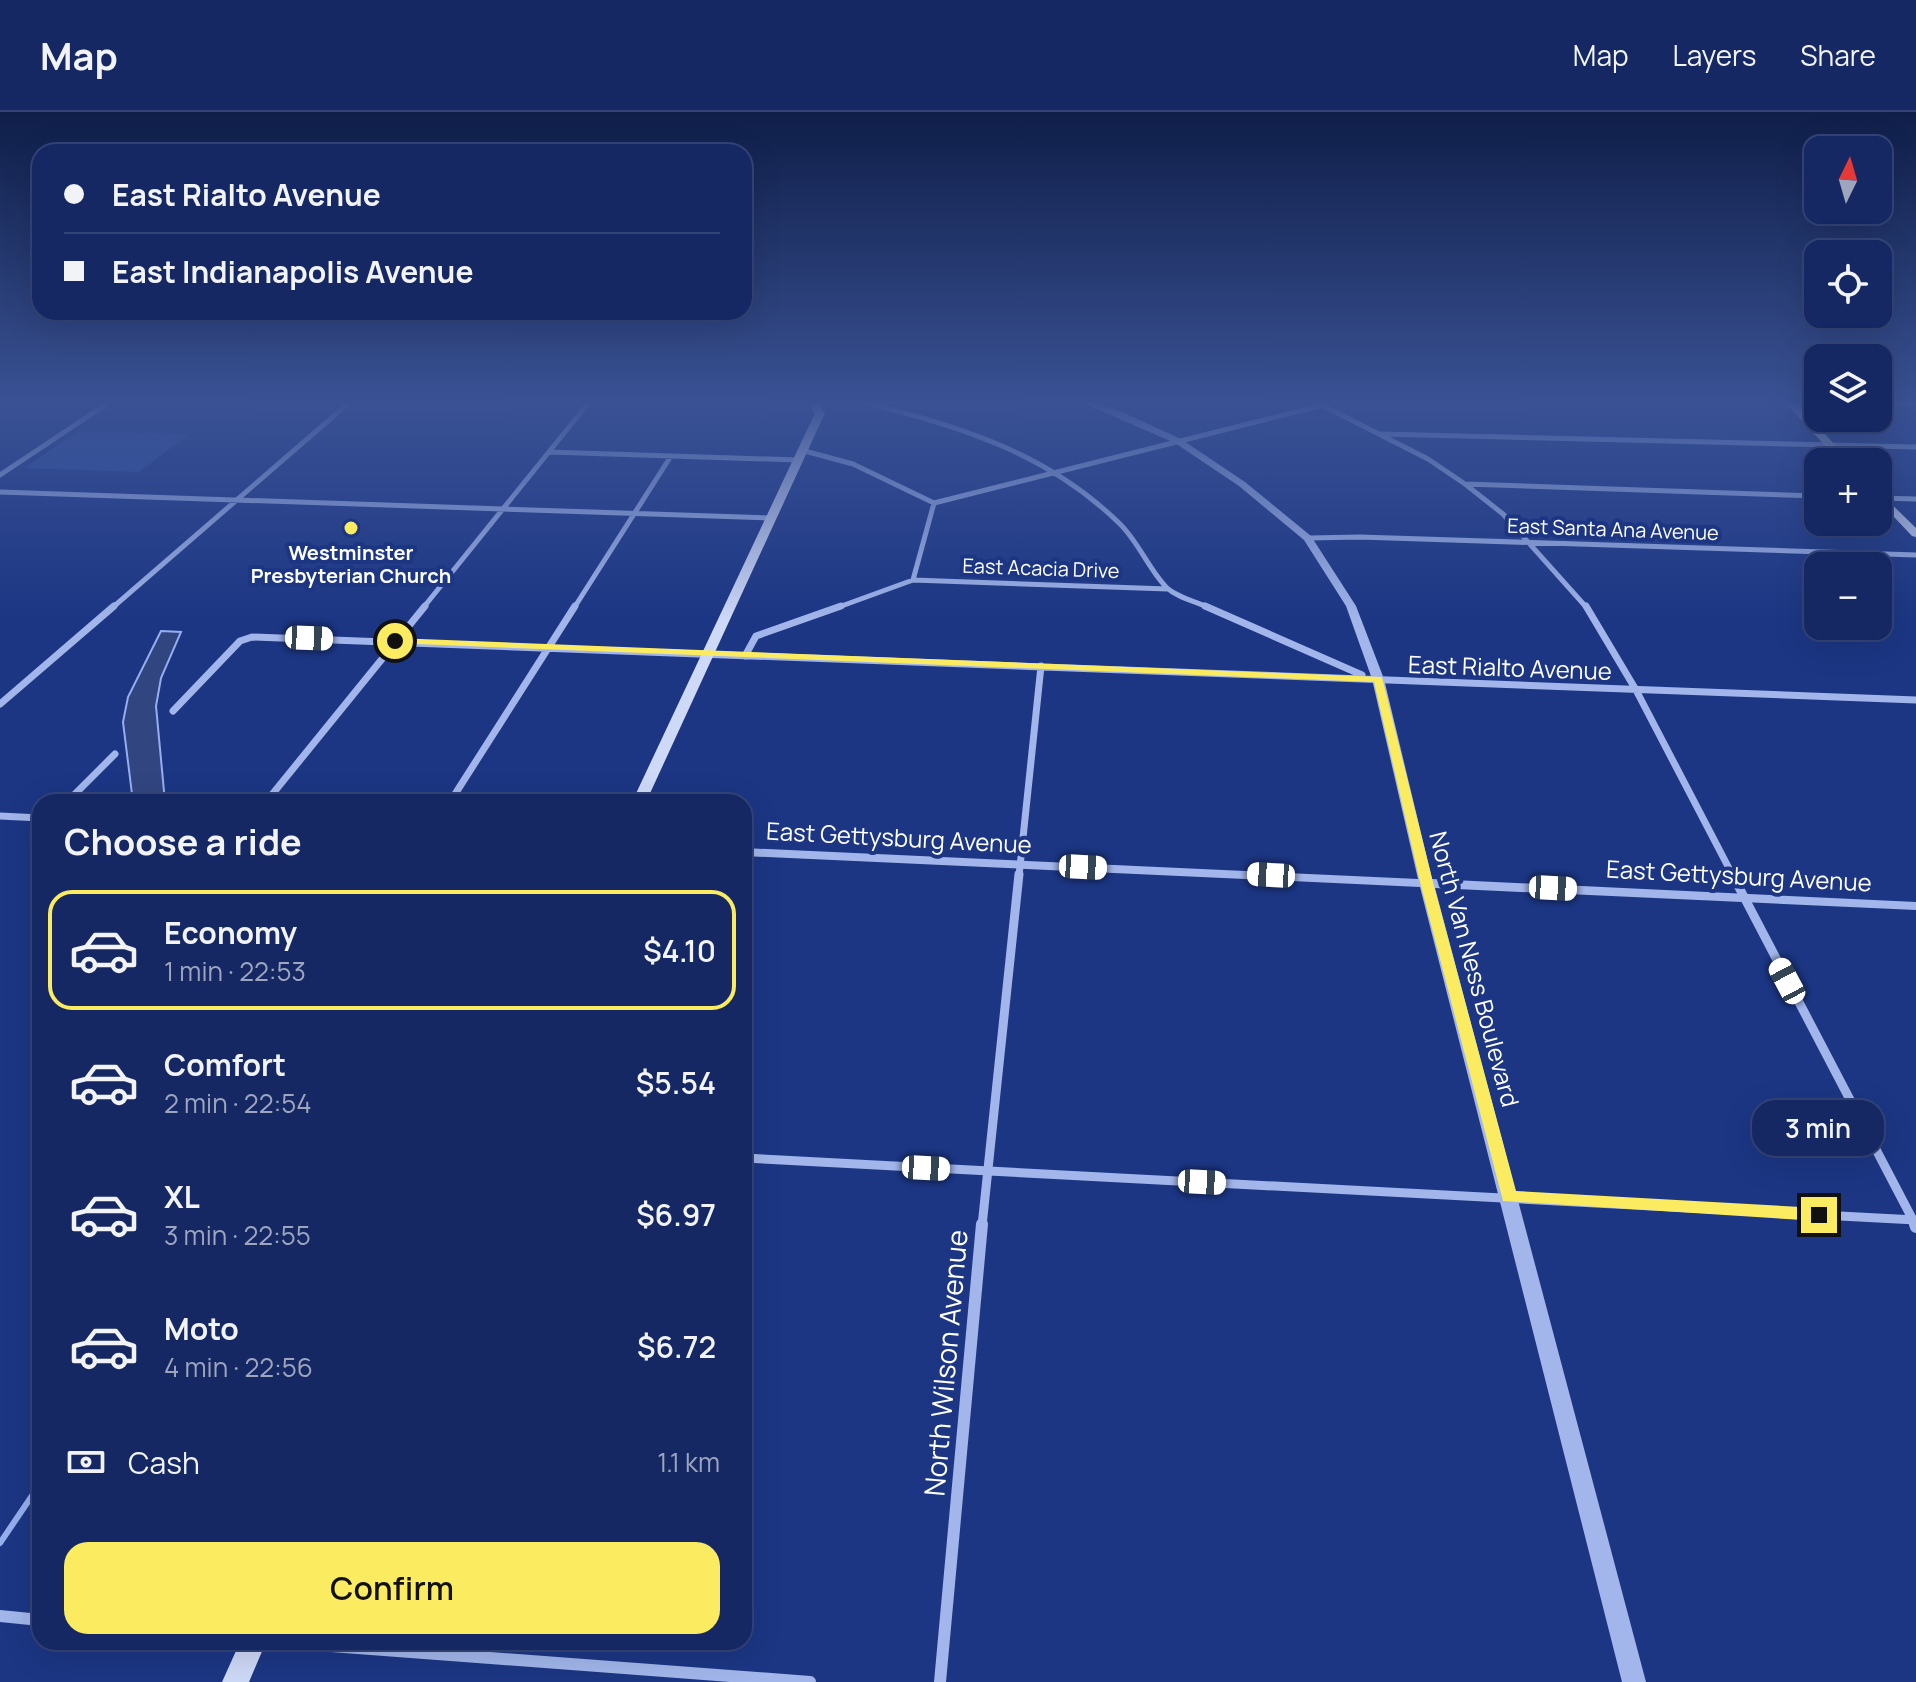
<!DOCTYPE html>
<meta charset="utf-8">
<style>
:root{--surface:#152863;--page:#22346c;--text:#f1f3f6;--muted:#9da6be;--line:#344478;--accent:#fbeb60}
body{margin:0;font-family:Manrope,sans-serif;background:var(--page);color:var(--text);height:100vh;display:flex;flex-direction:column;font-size:30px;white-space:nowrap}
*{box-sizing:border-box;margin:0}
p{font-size:26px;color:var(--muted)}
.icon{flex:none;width:44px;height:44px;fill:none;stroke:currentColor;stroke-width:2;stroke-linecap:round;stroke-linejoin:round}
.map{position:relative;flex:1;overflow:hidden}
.sheet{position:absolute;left:32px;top:682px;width:720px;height:856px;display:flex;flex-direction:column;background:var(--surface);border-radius:24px;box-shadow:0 8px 32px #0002,0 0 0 2px var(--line)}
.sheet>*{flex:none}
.hud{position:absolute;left:32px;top:32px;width:720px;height:176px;border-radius:24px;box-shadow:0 8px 32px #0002,0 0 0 2px var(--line);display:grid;align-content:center;height:176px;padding:0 32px;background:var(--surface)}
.needle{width:52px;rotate:5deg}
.buttons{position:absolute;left:1804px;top:24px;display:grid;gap:16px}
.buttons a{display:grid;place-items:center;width:88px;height:88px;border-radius:16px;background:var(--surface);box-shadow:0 8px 32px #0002,0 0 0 2px var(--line);font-size:40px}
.end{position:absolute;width:36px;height:36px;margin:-18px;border:10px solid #fbeb60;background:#111;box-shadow:0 0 0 4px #111}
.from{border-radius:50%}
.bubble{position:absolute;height:56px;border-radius:24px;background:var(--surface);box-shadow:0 8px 32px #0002,0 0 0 2px var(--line);font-size:26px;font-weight:600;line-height:56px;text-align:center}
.car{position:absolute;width:24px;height:48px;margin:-24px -12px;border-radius:10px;box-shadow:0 0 6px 2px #0007;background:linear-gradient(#fff 24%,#345 0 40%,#fff 0 76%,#345 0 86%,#fff 0)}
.hud b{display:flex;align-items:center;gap:28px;height:76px;font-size:30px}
.hud b+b{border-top:2px solid var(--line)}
.hud i{width:20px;height:20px;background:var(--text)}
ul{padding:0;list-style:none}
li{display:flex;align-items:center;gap:24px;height:120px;margin:0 16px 12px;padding:0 16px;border:4px solid transparent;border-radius:24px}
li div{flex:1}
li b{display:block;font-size:30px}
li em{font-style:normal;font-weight:600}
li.active{border-color:var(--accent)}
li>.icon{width:72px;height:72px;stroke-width:1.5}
h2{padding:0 32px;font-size:36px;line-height:96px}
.pay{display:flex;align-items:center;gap:20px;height:88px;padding:0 32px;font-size:30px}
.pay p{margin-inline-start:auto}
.action{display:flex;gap:16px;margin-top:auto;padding:16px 32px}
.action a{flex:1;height:92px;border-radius:24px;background:var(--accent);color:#111;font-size:32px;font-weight:600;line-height:92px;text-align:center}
header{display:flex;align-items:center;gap:48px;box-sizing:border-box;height:112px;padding:0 40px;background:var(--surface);border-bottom:2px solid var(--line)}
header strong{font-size:38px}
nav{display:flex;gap:44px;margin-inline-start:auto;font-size:28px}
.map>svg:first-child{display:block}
.green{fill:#2f4ea2}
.water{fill:#314580;stroke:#95aeed;stroke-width:2}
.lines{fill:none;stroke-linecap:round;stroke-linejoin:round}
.stream{stroke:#95aeed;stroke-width:6}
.minor-far3{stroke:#a2b6eb;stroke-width:5}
.minor-far2{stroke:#a2b6eb;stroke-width:7}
.minor-far1{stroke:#a2b6eb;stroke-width:9}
.minor{stroke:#a2b6eb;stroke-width:12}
.tertiary{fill:#a2b6eb;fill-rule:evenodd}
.secondary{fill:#ced9f8;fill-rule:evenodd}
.route{fill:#fbeb60}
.poi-dot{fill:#fbeb60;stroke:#1c3684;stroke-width:3}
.labels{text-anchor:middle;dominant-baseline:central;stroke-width:8;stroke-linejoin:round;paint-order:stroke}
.far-street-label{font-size:20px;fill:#fff;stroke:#1c3684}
.far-poi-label{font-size:20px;font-weight:bold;fill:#fff;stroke:#1c3684}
.street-label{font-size:24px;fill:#fff;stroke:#1c3684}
.near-street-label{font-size:28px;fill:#fff;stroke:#1c3684}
</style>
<header>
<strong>Map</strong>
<nav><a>Map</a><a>Layers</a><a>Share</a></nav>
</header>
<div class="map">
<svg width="1916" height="1570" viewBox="0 0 1916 1570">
<rect width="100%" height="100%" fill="#1c3684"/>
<path class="green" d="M79,319L189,322L139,360L24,356Z"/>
<path class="water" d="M161,519L181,520L161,566L156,594L165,690H133L123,610L128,585Z"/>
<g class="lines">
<path class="stream" d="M0,1431L40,1372"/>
<path class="minor-far3" d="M858,289C956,313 1045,339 1119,411C1138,429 1148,456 1166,475C1176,485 1197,490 1210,496
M1314,289L1428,347L1465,372L1503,402L1587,496
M1811,289H1818
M1878,291L1916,292
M1381,322L1916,335
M801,338L853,352L934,391L913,468L836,496
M549,340L797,348
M0,363L111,289
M1465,372L1818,384
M0,380L770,406
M1878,386L1916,387
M934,391L1323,293
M1308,426L1360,425L1916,443
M913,468L1168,477
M112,496L351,289
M423,496L590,289
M574,496L671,344"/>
<path class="minor-far2" d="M1205,494L1362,563
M1586,494L1636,578L1733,764
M745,544L756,524L841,494
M0,592L114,494
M173,599L240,529L252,525L1916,588
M67,690L115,642
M266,690L425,494
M450,690L575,494
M0,704L40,706
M1019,764L1041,554"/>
<path class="minor-far1" d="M1732,762L1916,1114
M744,1046L1916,1108
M982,1114L1019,762"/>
<path class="minor" d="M1915,1112L1916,1115
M0,1504L40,1508
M278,1530L810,1570
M940,1570L982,1112"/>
<path class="tertiary" d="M1078,289H1090L1120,299L1181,327L1245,370L1311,424L1356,494L1384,567L1432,767L1916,790V798L1435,776L1646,1570H1622L1420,775L744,744V736L1418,767L1372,567L1346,494L1304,428L1239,374L1175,331Z"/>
<path class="secondary" d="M815,289H825L821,297L825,301L646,690H632L815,301L811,297Z
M1784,289H1794L1851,350H1840Z
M1878,379L1916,416V425L1912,424L1878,388Z
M240,1530H266L249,1570H222Z"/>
</g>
<linearGradient id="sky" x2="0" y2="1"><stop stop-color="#0f1e49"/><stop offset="0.57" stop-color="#3a5294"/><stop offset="1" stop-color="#3a5294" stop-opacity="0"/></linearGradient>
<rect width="1916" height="509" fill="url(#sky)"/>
<path class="route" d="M395,526L1382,565L1433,770L1516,1079L1819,1096L1828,1103L1819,1109L1503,1089L1420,770L1374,570L391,531L390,529Z"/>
<circle class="poi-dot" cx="351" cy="416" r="8"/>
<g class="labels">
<g class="far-street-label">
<text transform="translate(1613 417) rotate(2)">East Santa Ana Avenue</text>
<text transform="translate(1041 456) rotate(2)">East Acacia Drive</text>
</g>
<g class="far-poi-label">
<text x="351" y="440">Westminster<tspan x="351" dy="23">Presbyterian Church</tspan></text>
</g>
<g class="street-label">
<text transform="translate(1510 555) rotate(2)">East Rialto Avenue</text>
<text transform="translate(899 725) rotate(3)">East Gettysburg Avenue</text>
<text transform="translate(1739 763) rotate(3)">East Gettysburg Avenue</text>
<text transform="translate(1475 857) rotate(75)">North Van Ness Boulevard</text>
</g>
<g class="near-street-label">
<text transform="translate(945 1251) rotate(-85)">North Wilson Avenue</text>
</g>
</g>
</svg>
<div class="buttons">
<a><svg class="needle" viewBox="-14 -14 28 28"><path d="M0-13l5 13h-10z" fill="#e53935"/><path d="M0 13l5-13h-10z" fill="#9da6be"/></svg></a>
<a><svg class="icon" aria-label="locate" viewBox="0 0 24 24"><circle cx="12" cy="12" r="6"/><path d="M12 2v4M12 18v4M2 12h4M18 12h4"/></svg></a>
<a><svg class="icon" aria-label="layers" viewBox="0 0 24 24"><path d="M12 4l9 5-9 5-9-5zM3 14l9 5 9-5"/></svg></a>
<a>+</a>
<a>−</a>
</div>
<i class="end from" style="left:395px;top:529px"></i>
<i class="end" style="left:1819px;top:1103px"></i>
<div class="bubble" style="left:1752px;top:988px;width:132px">3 min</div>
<i class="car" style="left:309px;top:526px;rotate:92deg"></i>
<i class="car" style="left:1083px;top:755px;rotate:93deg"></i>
<i class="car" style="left:1271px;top:763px;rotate:273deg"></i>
<i class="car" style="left:1553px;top:776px;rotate:93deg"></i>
<i class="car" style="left:1787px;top:869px;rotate:332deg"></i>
<i class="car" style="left:926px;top:1056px;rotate:93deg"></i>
<i class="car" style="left:1202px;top:1070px;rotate:93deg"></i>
<div class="hud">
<b><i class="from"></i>East Rialto Avenue</b>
<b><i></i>East Indianapolis Avenue</b>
</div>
<section class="sheet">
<h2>Choose a ride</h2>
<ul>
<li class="active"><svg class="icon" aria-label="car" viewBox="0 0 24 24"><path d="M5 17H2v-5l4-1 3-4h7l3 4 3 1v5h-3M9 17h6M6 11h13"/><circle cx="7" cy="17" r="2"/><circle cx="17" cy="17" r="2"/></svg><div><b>Economy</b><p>1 min · 22:53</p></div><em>$4.10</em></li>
<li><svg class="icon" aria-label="car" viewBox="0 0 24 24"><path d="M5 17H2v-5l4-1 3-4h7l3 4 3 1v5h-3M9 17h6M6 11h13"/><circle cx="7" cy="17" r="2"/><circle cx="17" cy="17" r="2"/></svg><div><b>Comfort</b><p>2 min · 22:54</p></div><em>$5.54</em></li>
<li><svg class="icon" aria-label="car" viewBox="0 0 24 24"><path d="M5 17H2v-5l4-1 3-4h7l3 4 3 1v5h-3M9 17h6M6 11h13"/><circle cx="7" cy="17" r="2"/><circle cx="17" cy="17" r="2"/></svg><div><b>XL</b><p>3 min · 22:55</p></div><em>$6.97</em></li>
<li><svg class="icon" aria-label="car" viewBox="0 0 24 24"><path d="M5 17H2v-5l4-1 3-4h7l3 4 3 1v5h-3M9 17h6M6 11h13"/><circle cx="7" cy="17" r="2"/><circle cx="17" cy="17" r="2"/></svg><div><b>Moto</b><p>4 min · 22:56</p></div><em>$6.72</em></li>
</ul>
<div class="pay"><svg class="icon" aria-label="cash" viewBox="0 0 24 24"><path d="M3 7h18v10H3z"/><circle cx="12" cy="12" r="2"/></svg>Cash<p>1.1 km</p></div>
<div class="action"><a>Confirm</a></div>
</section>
</div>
